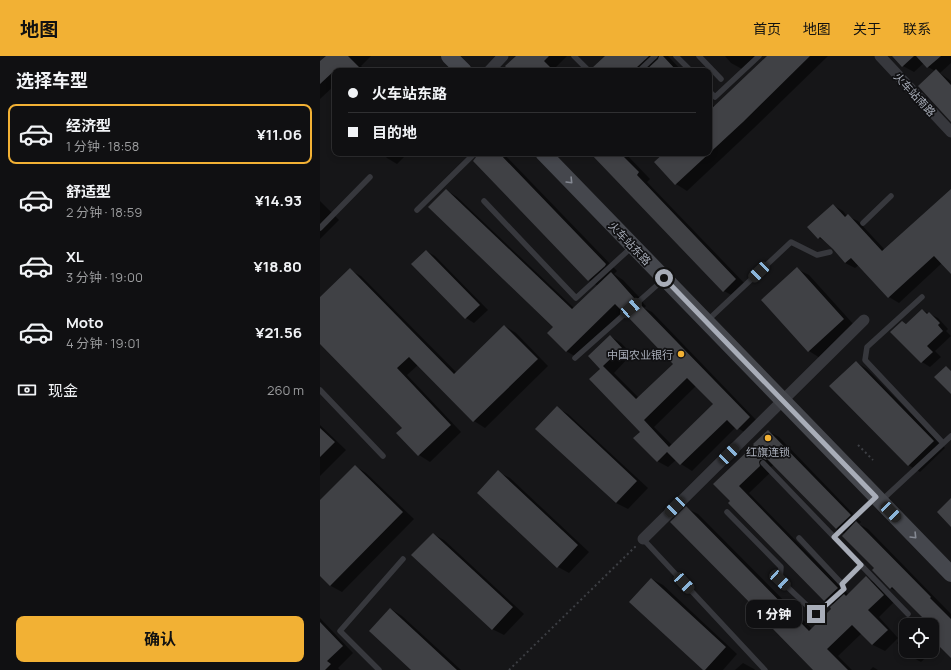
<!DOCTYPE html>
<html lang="zh">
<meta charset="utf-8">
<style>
:root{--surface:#101012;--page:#1e1e20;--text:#f1f3f6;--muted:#9c9d9f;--line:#303032;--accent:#f2b134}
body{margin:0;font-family:Manrope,"Noto Sans SC",sans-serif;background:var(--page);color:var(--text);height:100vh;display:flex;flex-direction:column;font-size:15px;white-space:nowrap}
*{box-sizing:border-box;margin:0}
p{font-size:13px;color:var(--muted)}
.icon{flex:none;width:22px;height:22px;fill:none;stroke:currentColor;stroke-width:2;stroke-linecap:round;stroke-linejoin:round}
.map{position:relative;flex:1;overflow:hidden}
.panel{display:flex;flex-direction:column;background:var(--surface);width:320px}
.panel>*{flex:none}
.hud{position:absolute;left:12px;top:12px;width:380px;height:88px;border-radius:8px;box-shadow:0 2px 6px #0003,0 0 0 1px var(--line);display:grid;align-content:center;height:88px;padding:0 16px;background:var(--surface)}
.tools{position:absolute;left:579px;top:562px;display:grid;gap:8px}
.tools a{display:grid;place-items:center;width:40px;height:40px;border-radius:8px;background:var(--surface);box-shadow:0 2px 6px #0003,0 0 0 1px var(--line);font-size:20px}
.end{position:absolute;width:18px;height:18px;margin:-9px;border:5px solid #a8adb8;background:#111;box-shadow:0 0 0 2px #111}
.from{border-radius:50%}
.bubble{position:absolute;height:28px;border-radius:8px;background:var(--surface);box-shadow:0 2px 6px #0003,0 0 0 1px var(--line);font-size:13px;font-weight:700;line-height:28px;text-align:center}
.car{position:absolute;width:12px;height:24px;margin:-12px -6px;border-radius:5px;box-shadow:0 0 3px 1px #0007;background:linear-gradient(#222 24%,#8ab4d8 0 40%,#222 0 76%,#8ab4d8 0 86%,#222 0)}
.hud b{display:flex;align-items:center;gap:14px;height:38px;font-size:15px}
.hud b+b{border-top:1px solid var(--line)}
.hud i{width:10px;height:10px;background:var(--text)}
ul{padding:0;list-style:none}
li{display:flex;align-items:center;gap:12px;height:60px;margin:0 8px 6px;padding:0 8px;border:2px solid transparent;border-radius:8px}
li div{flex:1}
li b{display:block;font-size:15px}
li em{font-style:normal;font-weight:700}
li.on{border-color:var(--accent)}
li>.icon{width:36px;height:36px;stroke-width:1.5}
h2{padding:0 16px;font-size:18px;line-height:48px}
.pay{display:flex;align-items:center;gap:10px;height:44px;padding:0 16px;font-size:15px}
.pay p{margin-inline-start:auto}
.primary-button{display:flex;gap:8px;margin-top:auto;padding:8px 16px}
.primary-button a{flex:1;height:46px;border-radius:8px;background:var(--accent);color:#111;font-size:16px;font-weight:700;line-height:46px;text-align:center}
header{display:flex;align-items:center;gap:24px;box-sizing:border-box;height:56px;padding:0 20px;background:var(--accent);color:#111}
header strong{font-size:19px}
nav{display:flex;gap:22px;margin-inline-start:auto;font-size:14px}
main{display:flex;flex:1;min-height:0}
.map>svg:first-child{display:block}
.shadow{fill:#0007;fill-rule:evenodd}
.building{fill:#404145;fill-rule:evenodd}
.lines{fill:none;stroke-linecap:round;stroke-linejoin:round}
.path{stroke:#3d3f44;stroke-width:2;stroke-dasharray:2 3;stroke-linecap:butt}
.lane{stroke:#37383d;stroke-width:5.5}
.street{stroke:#37383d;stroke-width:11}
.secondary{stroke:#45474d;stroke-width:16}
.oneway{stroke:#858993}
.route{stroke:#a8adb8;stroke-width:5}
.poi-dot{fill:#f2b134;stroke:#111113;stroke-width:1.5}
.labels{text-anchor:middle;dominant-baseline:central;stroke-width:3.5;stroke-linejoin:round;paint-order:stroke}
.street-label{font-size:11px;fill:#a8adb8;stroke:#111113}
.poi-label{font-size:11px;fill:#a8adb8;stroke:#111113;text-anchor:end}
</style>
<header>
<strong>地图</strong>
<nav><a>首页</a><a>地图</a><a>关于</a><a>联系</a></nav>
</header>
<main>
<section class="panel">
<h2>选择车型</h2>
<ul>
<li class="on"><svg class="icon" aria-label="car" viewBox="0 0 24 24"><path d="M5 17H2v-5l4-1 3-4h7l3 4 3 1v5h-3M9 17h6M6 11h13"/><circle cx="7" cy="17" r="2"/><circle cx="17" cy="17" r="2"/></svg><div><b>经济型</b><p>1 分钟 · 18:58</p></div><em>¥11.06</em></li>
<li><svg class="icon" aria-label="car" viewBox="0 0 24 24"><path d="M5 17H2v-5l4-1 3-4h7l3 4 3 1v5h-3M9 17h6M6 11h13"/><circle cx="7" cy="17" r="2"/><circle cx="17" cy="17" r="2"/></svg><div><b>舒适型</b><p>2 分钟 · 18:59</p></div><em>¥14.93</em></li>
<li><svg class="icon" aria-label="car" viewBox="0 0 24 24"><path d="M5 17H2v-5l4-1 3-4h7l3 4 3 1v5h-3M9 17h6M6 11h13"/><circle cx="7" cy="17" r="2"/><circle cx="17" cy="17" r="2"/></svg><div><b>XL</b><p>3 分钟 · 19:00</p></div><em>¥18.80</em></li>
<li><svg class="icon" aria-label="car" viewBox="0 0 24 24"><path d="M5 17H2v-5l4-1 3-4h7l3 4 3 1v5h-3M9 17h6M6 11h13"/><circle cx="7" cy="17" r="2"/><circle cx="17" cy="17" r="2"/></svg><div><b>Moto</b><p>4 分钟 · 19:01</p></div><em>¥21.56</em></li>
</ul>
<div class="pay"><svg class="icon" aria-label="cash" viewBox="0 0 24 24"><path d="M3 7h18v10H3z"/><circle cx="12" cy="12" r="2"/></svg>现金<p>260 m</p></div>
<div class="primary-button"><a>确认</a></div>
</section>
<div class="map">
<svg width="631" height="614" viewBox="0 0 631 614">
<rect width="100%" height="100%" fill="#161618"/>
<path class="shadow" d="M7,0H51L41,10L46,15H15V29L0,43V7Z
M197,0H247L235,12L238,15H190Z
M286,0H348L362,15H274Z
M405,0H437L422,13L411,7Z
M448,0H508L434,72L367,135L356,128L345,97H389V44L395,51Z
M573,0H631V7L620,17L631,25V65L615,15L608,11L604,7L594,16L583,10Z
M62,97H88L77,108L67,102Z
M160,97H183L297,215L294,218L303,224L320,242L319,243L326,250L324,252L332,256L440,368L429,379L416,371L372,415L361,408L356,404L348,411L337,405L321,376L282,313L290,280L301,287L312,298L294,317L319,342L355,308L311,259L306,256L258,302L246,295L235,271L126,134L137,141L254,252L278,230L269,224L154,105ZM376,330L394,348L352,389L334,371Z
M271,97H305L330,123L327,126L427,230L415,241L404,235Z
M631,134V216L622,207L579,247L569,241L539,209L535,212L525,207L510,188L499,182L489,171L513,149L523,155L527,160L538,165L565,194Z
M0,145L19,164L0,183Z
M106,195L115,200L168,254L154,267L146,262L92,208Z
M477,213L489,219L535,270L500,302L489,295L442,244Z
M30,214L41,220L137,317L185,270L196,277L228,310L165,372L154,365L98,309L87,319L141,376L110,406L99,399L84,372L0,286V243Z
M602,254L618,262L628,273L626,275L631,280L615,295L621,301L610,311L602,306L583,266L587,268Z
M536,306L547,313L625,392L600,416L588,409Z
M237,352L248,358L328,432L308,453L296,447Z
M0,369L26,394L0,420Z
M448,375L459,381L541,466L539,468L548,473L631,558V601L619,589L601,606L590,600L577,587L586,579V595H612V569H596L604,561L581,538L570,532L555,512L525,478L516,473L455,409L452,410L450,413L451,416L429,437L529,539L546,522L558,528L574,546L559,561L578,582L565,595L553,589L542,577L518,600L532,614H494L456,572L366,452L378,458L492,573L513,553L514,549L505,544L410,447L435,389Z
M35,410L46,417L94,463L22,536L11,530L0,519V446Z
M178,416L190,422L269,496L249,517L238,511Z
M113,478L124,484L204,558L184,579L172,573Z
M332,523L343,529L417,598L403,614H384Z
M71,553L82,560L141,614H93Z
M0,562L33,597L18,612L20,614H0Z
M423,607L434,613L435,614H415Z
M553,611L558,614H550Z"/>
<path class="building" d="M6,0H28L43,15H14L0,28V5Z
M196,0H229L224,5L234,15H189L185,10Z
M285,0H329L316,12L315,15H273L272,12Z
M339,0H343L357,15H325L338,3Z
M447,0H490L423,66L355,129L334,106L344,97H389V55Z
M572,0H594L582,11Z
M596,0H621L607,12Z
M616,13L631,29V66L598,30Z
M159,97H179L286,208L285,210L268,225L153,105Z
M270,97H300L319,116L317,119L416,223L403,236Z
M126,133L252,253L291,216L315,243L302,255L295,248L246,296L227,277L233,271L108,151Z
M631,133V218L614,200L568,242L531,202L525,207L513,193L500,181L498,183L487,171L513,148L525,161L528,158L562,195Z
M106,194L160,249L145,263L91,208Z
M477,211L524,263L488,296L441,244Z
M30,212L134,318L184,269L218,303L153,366L89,301L77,312L131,369L98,400L76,377L82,372L0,288V241Z
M321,249L430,361L417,374L407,364L360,409L347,396L337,406L313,382L320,376L269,323L280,313L268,300L290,279L302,292L283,310L316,343L353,308L308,261ZM367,322L393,348L349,391L324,364Z
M602,253L607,258L609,256L620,267L618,269L623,275L607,290L613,296L601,307L570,276L582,265L586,268Z
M536,305L614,385L588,410L509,330Z
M626,310L631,315V338L614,321Z
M237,350L317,425L296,447L215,373Z
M0,372L15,386L0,401Z
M448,374L531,459L516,473L447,403L446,404L444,403L440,404L439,406L440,410L419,430L518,532L504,545L408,447L410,445L393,428L434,389L433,388Z
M35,409L83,456L10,530L0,520V444Z
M178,414L258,489L237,512L157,437Z
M631,442V471L617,456Z
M366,450L489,575L511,553L510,551L524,538L526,540L546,520L564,539L548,554L568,574L552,589L532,569L507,593L528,614H493L453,573L454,571L350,466Z
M536,465L611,541L610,542L631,563V602L612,583V569H594L602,561L572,531L570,533L552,514L554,512L522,480Z
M113,477L193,551L172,574L91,499Z
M331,522L406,591L385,614H383L309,546Z
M70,552L137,614H91L49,575Z
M0,566L23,590L7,605L11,608L5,614H0Z"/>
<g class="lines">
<path class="path" d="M538,389L553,404
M189,614L316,490"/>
<path class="lane" d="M254,0L269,15
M356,0L371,15
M379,0L401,23
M319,15L335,0
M389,35L395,41L439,0
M164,145L256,242L313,190
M97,154L155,97
M543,167L571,140
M0,172L50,121
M602,241L547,291L545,304L623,387
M388,264L471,186L497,199L510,196
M255,302L344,223
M0,334L63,400
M443,407L588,558
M562,444L631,380
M407,456L461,511L460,524L496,558L524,533L522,528L479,482
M514,481L556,441
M323,483L445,614
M522,528L541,509
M59,614L20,575L83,503"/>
<path class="street" d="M560,0L631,76
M169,15L183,0
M323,483L544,264"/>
<path class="secondary" d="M129,0L144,15
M223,97L631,518"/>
</g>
<defs><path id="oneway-chevron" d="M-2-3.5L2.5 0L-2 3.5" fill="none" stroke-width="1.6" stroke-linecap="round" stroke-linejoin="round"/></defs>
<g class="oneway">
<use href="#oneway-chevron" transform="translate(250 125) rotate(46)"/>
<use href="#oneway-chevron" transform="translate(594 480) rotate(46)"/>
</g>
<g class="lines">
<path class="route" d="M344,222L556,441L514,481L541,509L522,528L524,533L496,558"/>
</g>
<g class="poi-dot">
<circle cx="361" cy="298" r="4"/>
<circle cx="448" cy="382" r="4"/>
</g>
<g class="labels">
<g class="street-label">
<text transform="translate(595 38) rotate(47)">火车站南路</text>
<text transform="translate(310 187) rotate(46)">火车站东路</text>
</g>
<g class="poi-label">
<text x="353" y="298">中国农业银行</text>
<text x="448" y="395" text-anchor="middle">红旗连锁</text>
</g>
</g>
</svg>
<div class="tools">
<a><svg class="icon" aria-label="locate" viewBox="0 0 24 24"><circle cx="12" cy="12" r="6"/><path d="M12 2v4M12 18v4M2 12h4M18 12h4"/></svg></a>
</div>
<i class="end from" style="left:344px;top:222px"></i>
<i class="end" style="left:496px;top:558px"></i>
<div class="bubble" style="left:426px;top:544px;width:56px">1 分钟</div>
<i class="car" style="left:439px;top:216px;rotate:226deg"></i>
<i class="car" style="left:311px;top:252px;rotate:49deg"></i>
<i class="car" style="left:409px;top:398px;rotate:45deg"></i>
<i class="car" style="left:355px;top:451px;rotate:225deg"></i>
<i class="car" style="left:571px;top:456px;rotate:136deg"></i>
<i class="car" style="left:460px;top:524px;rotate:133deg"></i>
<i class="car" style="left:364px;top:527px;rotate:137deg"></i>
<div class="hud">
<b><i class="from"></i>火车站东路</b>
<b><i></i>目的地</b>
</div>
</div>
</main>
